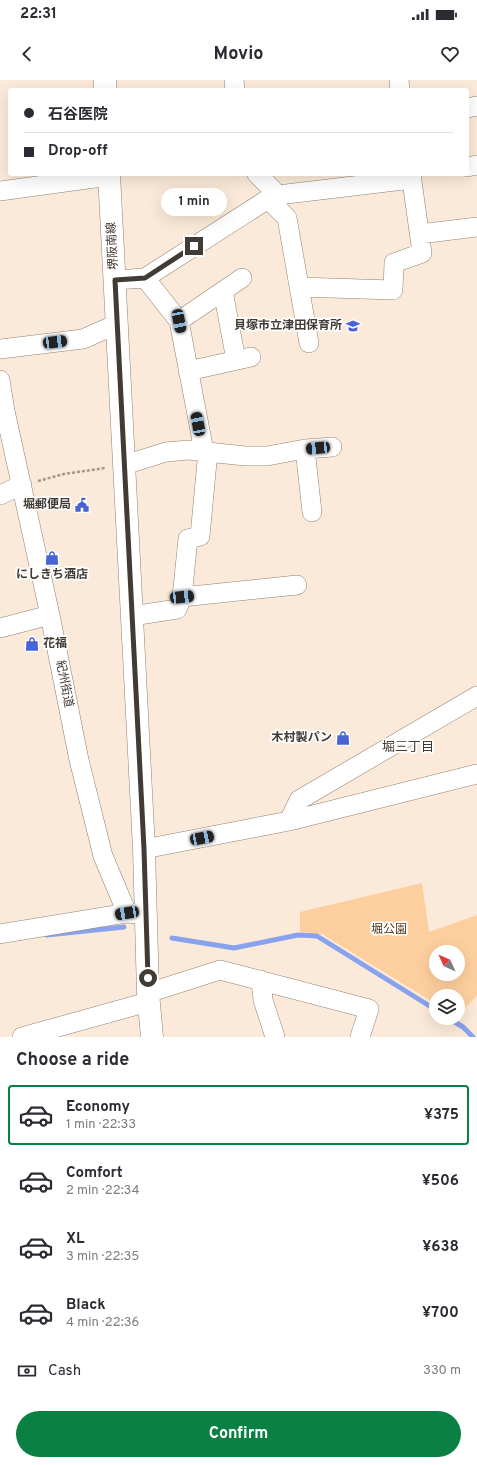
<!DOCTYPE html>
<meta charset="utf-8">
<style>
:root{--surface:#fff;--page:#f7f7f7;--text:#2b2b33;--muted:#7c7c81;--line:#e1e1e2;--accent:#0b8043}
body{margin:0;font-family:Overpass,"Noto Sans JP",sans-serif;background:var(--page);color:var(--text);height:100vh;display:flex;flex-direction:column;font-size:15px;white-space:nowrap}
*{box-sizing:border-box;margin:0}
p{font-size:13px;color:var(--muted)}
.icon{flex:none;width:22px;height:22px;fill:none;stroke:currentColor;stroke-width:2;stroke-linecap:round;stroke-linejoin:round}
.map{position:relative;height:957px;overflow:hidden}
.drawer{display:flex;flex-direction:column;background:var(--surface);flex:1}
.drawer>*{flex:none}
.hud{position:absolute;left:8px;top:8px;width:461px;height:88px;border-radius:4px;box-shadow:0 4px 16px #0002;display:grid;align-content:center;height:88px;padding:0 16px;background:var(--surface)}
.needle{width:26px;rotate:314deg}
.tools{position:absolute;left:429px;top:865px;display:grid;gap:8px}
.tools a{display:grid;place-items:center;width:36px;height:36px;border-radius:50%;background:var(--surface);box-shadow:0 4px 16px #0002;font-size:20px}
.end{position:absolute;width:18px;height:18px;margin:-9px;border:5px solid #423b34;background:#fff;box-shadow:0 0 0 2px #fff}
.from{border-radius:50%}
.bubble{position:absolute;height:28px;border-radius:14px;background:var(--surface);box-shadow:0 4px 16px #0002;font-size:13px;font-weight:700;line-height:28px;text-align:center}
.car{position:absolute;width:12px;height:24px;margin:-12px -6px;border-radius:5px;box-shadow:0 0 3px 1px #0007;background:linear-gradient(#222 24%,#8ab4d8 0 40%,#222 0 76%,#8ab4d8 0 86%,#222 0)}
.hud b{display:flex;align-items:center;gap:14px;height:38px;font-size:15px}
.hud b+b{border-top:1px solid var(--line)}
.hud i{width:10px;height:10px;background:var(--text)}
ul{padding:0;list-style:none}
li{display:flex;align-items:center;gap:12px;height:60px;margin:0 8px 6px;padding:0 8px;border:2px solid transparent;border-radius:4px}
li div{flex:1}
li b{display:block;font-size:15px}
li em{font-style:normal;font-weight:700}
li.selected{border-color:var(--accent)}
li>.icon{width:36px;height:36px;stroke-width:1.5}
h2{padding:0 16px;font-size:18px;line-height:48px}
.pay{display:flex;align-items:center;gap:10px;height:44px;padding:0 16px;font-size:15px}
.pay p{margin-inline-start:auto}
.button{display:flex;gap:8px;margin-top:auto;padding:8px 16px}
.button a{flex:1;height:46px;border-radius:24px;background:var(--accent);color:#fff;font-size:16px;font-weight:700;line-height:46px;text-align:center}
.status{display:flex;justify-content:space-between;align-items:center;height:28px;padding:0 20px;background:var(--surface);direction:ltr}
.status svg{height:11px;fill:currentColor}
header{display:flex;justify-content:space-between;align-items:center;height:52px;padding:0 16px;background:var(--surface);font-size:18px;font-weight:700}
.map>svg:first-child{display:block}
.green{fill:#fecf9e;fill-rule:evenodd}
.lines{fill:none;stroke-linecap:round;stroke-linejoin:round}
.stream{stroke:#89a2ee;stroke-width:5}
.minor-casing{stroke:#918172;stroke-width:20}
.major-casing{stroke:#918172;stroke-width:23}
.path{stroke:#a4978b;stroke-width:2.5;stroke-dasharray:3 2;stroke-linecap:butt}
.minor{stroke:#fff;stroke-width:19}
.major{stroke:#fff;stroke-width:22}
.route{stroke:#423b34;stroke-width:5}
.labels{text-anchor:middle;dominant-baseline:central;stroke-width:3.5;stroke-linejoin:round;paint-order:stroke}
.street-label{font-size:12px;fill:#423b34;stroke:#fff}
.poi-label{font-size:12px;font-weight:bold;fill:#423b34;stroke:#fff;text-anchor:end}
.park-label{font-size:12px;fill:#53381b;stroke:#fff}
.neighbourhood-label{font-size:13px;fill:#423b34;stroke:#fff}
</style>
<div class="status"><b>22:31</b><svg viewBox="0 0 49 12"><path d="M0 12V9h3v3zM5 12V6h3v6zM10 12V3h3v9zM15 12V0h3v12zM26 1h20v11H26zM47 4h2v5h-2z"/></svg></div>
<header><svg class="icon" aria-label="back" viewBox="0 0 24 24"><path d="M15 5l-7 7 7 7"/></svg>Movio<svg class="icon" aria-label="heart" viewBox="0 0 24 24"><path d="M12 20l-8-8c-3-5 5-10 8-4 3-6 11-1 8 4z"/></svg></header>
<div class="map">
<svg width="477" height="957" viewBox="0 0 477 957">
<rect width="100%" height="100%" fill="#fbead9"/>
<path class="green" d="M422,803L429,852L477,835V916L458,935V916H436V924L322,854L300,852V832ZM436,872H458V894H436Z"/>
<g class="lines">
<path class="stream" d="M47,855L124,847
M172,858L234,868L298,855L317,856L436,930
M448,938L463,947L473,957"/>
<defs>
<path id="minor" d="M234,0L235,10
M399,0L400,10
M467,28L477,26
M467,87L477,85
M257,94L278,115
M0,111L109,96
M268,119L287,138L309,263
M420,154L477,147
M145,198L179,241L204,371
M115,200L145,198L268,119L278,115L412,99
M299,207L393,210L394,183L422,173L411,94
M223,211L236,280
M179,241L242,198
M0,269L83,259L117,244
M188,291L251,277
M0,300L5,331L50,535L79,680L103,776L127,833
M305,369L312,432
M124,385L166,372L189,370L245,376H267L305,369L332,367
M0,415L22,405
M182,517L297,505
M132,536L177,529L182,517L188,459L200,456L208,371
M0,548L50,535
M289,741L299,720L477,616
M144,769L289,741L477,694
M0,854L127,833L139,834
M261,900L263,920L275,957
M148,913L220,890L369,929L360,957
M22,957L148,922"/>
<path id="major" d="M105,0V10
M109,94L144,769L148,913L152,957"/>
</defs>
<use href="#minor" class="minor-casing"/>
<use href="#major" class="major-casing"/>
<path class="path" d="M38,401L64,394L105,388"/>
<use href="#minor" class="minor"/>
<use href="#major" class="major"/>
</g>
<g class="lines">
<path class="route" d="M148,898L144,769L115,200L145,198L194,166"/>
</g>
<defs>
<symbol id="school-bare" viewBox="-9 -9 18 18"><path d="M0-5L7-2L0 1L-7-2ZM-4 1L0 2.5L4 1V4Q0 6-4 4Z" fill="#4763d6" stroke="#fff" stroke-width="2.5" paint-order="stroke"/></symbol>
<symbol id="civic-bare" viewBox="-9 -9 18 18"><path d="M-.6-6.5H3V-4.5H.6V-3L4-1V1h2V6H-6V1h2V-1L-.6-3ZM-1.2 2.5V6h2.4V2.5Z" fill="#4763d6" stroke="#fff" stroke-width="2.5" paint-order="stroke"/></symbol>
<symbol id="shop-bare" viewBox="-9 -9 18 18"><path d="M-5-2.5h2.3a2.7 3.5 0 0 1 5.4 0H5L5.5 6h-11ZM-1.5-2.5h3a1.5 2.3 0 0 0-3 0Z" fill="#4763d6" stroke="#fff" stroke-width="2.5" paint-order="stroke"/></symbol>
</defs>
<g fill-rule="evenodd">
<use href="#school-bare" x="343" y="236" width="20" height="20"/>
<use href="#civic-bare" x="72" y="415" width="20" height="20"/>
<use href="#shop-bare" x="42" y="468" width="20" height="20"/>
<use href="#shop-bare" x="22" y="554" width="20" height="20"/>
<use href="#shop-bare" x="333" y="648" width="20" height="20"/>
</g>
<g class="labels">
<g class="street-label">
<text transform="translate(113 166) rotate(-93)">堺阪南線</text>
<text transform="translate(64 604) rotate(79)">紀州街道</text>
</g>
<g class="poi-label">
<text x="342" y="246">貝塚市立津田保育所</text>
<text x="71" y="425">堀郵便局</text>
<text x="52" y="495" text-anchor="middle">にしきち酒店</text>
<text x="43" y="564" text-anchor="start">花福</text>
<text x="332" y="658">木村製パン</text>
</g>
<g class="park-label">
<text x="389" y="850">堀公園</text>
</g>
<g class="neighbourhood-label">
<text x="408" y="668">堀三丁目</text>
</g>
</g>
</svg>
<div class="tools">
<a><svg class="needle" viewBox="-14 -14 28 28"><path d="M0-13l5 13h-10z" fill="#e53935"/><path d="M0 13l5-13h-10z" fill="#7c7c81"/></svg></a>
<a><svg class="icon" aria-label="layers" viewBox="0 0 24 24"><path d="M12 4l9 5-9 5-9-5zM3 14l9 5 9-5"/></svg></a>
</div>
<i class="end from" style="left:148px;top:898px"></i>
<i class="end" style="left:194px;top:166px"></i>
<div class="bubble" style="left:161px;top:108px;width:66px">1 min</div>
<i class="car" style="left:179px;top:241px;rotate:169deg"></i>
<i class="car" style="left:55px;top:262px;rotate:83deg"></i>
<i class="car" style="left:198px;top:344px;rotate:349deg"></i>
<i class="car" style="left:318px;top:368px;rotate:265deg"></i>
<i class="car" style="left:182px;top:517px;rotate:84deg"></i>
<i class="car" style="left:202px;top:758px;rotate:79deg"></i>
<i class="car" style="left:127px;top:833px;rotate:261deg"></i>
<div class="hud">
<b><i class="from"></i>石谷医院</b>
<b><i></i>Drop-off</b>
</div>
</div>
<section class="drawer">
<h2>Choose a ride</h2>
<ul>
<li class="selected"><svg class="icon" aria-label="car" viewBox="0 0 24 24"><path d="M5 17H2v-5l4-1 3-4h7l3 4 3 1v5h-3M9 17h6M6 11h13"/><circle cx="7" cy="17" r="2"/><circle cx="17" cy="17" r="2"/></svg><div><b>Economy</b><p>1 min · 22:33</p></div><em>¥375</em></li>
<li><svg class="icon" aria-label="car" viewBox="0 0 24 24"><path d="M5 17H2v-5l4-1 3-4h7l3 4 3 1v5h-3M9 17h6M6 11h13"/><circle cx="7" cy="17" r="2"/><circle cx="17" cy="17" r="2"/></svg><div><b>Comfort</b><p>2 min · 22:34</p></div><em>¥506</em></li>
<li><svg class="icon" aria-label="car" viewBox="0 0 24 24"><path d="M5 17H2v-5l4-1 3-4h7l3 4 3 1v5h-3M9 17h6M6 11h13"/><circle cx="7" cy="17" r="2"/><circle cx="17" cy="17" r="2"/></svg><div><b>XL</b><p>3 min · 22:35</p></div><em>¥638</em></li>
<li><svg class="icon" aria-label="car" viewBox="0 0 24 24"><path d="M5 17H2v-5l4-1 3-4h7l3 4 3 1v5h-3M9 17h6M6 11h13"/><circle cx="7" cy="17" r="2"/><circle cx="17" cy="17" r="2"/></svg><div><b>Black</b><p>4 min · 22:36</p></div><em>¥700</em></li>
</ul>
<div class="pay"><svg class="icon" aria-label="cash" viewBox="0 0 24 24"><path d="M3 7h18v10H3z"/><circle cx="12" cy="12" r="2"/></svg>Cash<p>330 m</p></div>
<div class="button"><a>Confirm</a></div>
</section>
